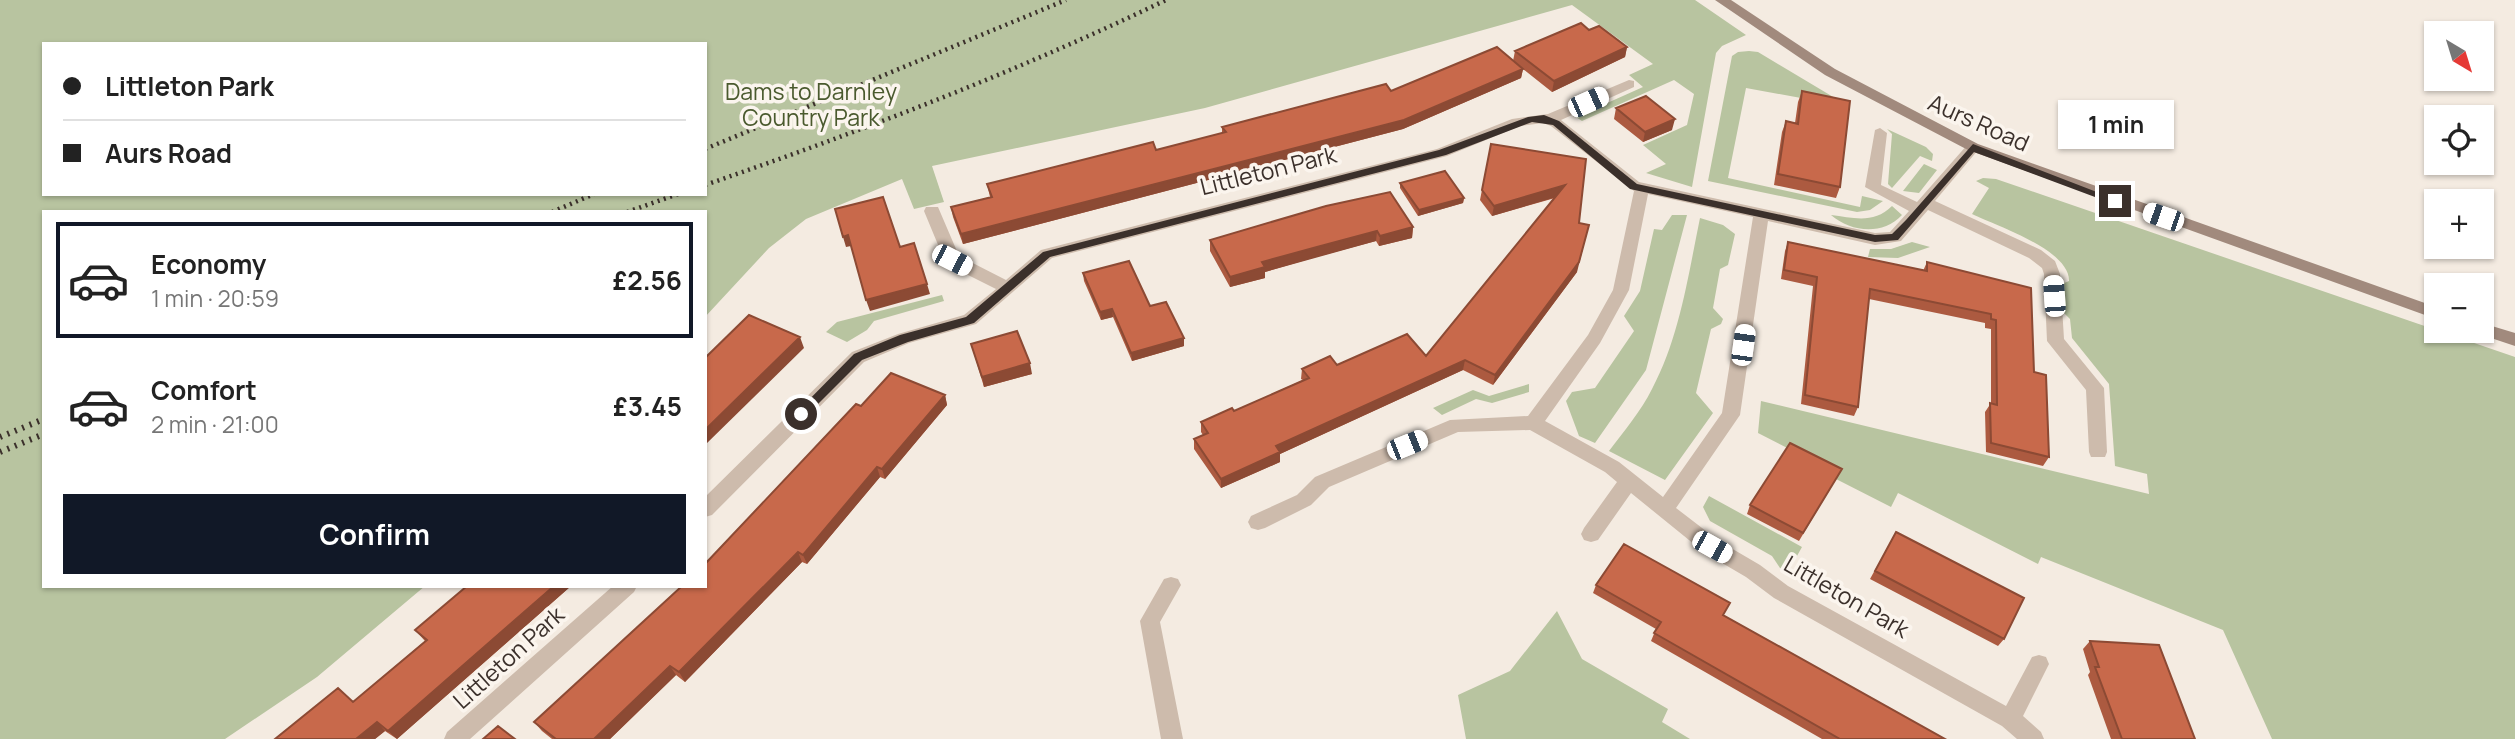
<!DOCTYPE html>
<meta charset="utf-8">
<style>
:root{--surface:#fff;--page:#f6f6f6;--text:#222;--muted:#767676;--line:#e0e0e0;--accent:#111827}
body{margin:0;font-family:Manrope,sans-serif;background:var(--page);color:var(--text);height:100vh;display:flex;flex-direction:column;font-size:26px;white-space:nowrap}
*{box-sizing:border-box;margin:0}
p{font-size:23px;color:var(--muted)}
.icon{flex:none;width:38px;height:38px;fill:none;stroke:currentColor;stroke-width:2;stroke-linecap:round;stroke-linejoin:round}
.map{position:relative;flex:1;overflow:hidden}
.sheet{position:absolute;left:42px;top:210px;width:665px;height:378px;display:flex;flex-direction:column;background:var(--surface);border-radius:0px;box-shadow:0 2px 5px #0004}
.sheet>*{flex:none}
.guide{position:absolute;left:42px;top:42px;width:665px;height:154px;border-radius:0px;box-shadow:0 2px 5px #0004;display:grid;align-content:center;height:154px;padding:0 21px;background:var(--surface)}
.needle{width:46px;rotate:142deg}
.controls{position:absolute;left:2424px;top:21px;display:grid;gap:14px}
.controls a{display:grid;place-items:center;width:70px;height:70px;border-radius:0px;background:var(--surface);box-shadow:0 2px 5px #0004;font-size:35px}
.end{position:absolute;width:32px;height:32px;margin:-16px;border:9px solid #3b302b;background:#fff;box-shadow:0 0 0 4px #fff}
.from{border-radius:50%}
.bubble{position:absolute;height:49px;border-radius:0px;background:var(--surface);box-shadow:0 2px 5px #0004;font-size:23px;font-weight:700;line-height:49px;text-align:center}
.car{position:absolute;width:21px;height:42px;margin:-21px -10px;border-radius:9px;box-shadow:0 0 5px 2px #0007;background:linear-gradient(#fff 24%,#345 0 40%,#fff 0 76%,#345 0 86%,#fff 0)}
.guide b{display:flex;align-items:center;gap:24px;height:66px;font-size:26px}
.guide b+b{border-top:2px solid var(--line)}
.guide i{width:18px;height:18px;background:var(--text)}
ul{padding:12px 0 0;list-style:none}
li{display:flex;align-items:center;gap:21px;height:116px;margin:0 14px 10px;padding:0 7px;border:4px solid transparent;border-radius:0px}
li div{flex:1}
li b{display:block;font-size:26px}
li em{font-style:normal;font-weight:700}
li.selected{border-color:var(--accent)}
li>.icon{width:63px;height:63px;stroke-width:1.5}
.action{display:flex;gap:14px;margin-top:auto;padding:14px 21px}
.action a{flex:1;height:80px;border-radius:0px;background:var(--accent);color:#fff;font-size:28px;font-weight:700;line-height:80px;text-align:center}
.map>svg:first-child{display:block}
.green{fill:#b8c4a0;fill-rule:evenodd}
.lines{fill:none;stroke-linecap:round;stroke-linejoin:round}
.street{fill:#cdbbac;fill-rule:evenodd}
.secondary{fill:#a18a7d;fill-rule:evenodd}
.rail-far1{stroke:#3b302b;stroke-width:4.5;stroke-dasharray:2 4.5;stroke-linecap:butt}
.rail{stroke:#3b302b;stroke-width:6;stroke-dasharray:2 6;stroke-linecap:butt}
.wall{fill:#ac5a40}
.shaded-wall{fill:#8c4a34}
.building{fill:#c8694b;stroke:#8c4a34;stroke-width:2}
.route{fill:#3b302b}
.labels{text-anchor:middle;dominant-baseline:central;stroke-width:7;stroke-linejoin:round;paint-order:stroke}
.park-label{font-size:23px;fill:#4a5a2e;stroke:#fbf5ee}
.street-label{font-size:23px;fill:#3b302b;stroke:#fbf5ee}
</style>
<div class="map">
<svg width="2515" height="739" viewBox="0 0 2515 739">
<rect width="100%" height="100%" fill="#f4ebe1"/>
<path class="green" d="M0,0H1695L1746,35L1722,46L1716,53L1692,187L1646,173L1666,164L1643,145L1687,125L1694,94L1674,80L1582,121L1576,117L1643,87L1629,75L1653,64L1572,5L1205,108L932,166L944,202L914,209L902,179L806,219L769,248L705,317V212H44V586H425L317,677L225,739H0ZM44,44H705V194H44Z
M1749,51L1758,52L1850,107L1746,88L1728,178L1860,207L1862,196L1883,201L1870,210L1857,212L1708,181L1732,56L1738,52Z
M1887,129L1926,147L1933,154L1932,161L1920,156L1892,188L1888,184L1892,134Z
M1924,164L1937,170L1919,193L1903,191Z
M1983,178L1996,179L2515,357V739H2272L2223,630L2041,557L2038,564L1898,493L1891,507L1836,479L1838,474L1758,433L1761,401L2149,494L2147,474L2115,466L2109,384L2072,338L2070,319L2064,313L2062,284L2069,281C2070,250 1997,226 1972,214L1989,188L1976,181Z
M1892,206L1902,215C1882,236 1851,232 1831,215C1854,218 1874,224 1892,206Z
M1672,215H1687L1646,370L1595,443L1579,436L1566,401L1572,392L1595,388L1634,331L1624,316L1640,291L1654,229L1662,230Z
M1700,218L1723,225L1735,234L1728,265L1720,269L1713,308L1723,319L1721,324L1711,329L1696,393L1713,413L1665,480L1609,451C1624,431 1641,411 1652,389C1680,336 1688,276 1700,218Z
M1912,242L1930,247L1898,258L1868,257L1870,249H1891Z
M942,295L944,301L874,321L867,330L847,342L826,332L837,322Z
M1529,384V392L1492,403L1476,399L1442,415L1433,408L1473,390L1489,396Z
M1709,496L1802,547L1788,572L1780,568L1772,556L1710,521L1703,507Z
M1557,611L1582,659L1668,709L1662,722L1690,739H1466L1458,695L1510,671Z"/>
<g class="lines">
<path class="street" d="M1629,80L1634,81V87L1561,120L1639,182L1875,233L1890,232L1909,211L1865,187L1875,130L1880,128L1887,133L1881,185L1917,202L1968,144L1973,142L1981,147L1978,150L1935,201L2041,250L2055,261L2060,274L2064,339L2104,388L2107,452L2105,457H2091L2089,452L2086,390L2047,341L2044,274L2042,268L2029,258L1928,210L1901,241L1875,245L1768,221L1740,415L1676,508L1719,541L1760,565L1788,586L2006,706L2032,657L2039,655L2046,657L2049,664L2023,716L2041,732L2044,739H2017L2002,726L1774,598L1746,577L1705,553L1631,493L1598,540L1591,542L1584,540L1581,534L1584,528L1617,482L1605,472L1530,430L1458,432L1329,487L1311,505L1265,528L1258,530L1251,528L1248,522L1251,516L1297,495L1315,477L1450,420L1528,416L1588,335L1613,290L1634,191L1551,126L1543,123L1520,126L1447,156L1052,258L976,324L909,343L864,362L712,515L705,517V497L852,352L898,334L964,315L996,289L946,264L924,211L926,207H938L959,256L1006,280L1041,250L1437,149L1512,119L1548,114ZM1648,194L1753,217L1722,413L1663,497L1619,462L1545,421L1600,343L1629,290Z
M1171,577L1178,579L1181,585L1160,622L1183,739H1161L1140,621L1164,579Z
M613,586H637L634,592L470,739H444L447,732Z"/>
<path class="secondary" d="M1715,0H1731L1835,69L1978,144L2436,307V319L1968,150L1825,75Z
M2482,323L2515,333V346L2476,333L2474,331H2482Z"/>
<path class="rail-far1" d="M705,149L1066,0
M705,185C862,131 1016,72 1166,0
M552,212L594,194
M627,212L678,194"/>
<path class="rail" d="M0,437L44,419
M0,452L44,434"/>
</g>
<path class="wall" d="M1589,30L1627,47L1625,57L1552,92L1523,69L1521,78L1403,129L963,244L953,217L951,207L990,197L987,184L1156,150L1222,133V127L1391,91L1513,61L1515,51Z
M1802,91L1840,187L1836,198L1774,185L1782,132L1786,121L1795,123L1798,102Z
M1616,108L1672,130L1643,142L1614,119Z
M1491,144L1586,159L1579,223L1577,272L1493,385L1463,370L1280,454V462L1221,488L1194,449V439L1203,435L1201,432V422L1234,411L1303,380L1301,379L1302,369L1426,356L1555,198L1492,216L1480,200Z
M1400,183L1464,198L1463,203L1418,216L1400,188Z
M1413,227L1412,238L1379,246L1376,241L1316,257L1265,272V278L1230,287L1210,251V240Z
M1788,242L1923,271L1927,262L2031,288L2034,372L2049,457L2043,466L1986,452L1985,412L1991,403V329L1985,328V323L1869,299L1858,407L1854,416L1801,404L1813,286L1781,279L1785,251Z
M1083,273L1150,306L1184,346L1132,361L1113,317L1101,320L1084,281Z
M971,344L1032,374L984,387Z
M945,395L947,405L885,479L880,477L807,564L802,562L685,682L676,675L610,739H552L542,731L534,722Z
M1842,469L1799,541L1747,514L1750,505Z
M1896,532L2004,639L1998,646L1870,579Z
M1596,585L1723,615L1945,739H1822L1651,641L1656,629L1593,593Z
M467,586H571L397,739L385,731L375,739H275L353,702L425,641L415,630Z
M2090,641L2195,739H2111L2088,675L2090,672L2083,649Z"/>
<path class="shaded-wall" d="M1627,47L1625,57L1552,92L1554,81Z
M1523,69L1521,78L1403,129L963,244L961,234Z
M1675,119L1672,130L1643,142L1645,132Z
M1565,185L1563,195L1492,216L1494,206Z
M1464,198L1463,203L1418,216L1419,210Z
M1589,225L1577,272L1493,385L1495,375Z
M1413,227L1412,238L1379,246L1380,236Z
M1377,231L1376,241L1265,272V278L1230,287V277L1262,262Z
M848,235L851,246L846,247L843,237Z
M927,284L930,294L870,311L866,300Z
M1112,309L1113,317L1101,320L1100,312Z
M800,337L804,348L705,445V430Z
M1184,338V346L1132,361L1131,353Z
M1465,360L1463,370L1280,454V462L1221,488V479L1276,446Z
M1030,363L1032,374L984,387L982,377Z
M945,395L947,405L885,479L882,469Z
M877,467L880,477L807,564L803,555Z
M798,552L802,562L685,682L679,672Z
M554,586H571L397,739L388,731Z
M670,666L676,675L610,739H594Z
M377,722L385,731L375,739H356Z"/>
<path class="building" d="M1581,23L1589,30L1599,26L1627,47L1554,81L1515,51Z
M1497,47L1523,69L1404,120L961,234L951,207L992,197L987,184L1153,142L1156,150L1226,132L1222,127L1386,84L1391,91Z
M1802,91L1850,101L1840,187L1778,174L1786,121L1798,124Z
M1646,96L1675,119L1645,132L1616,108Z
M1491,144L1586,159L1579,223L1589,225L1579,262L1495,375L1465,360L1276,446L1280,452L1221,479L1194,439L1208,433L1201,422L1232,408L1234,411L1309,378L1302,369L1330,356L1337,365L1407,334L1426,356L1565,185L1494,206L1482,190Z
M1445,171L1464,198L1419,210L1400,183Z
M1390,192L1413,227L1380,236L1377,231L1317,247L1262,262L1265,267L1230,277L1210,240L1326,206Z
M883,197L900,247L914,243L927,284L866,300L848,235L843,237L835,209Z
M1788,242L1927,271V262L2031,288L2034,372L2046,375L2049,457L1991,443L1990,403L1997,405L1996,320L1991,319V314L1870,289L1858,407L1805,395L1817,277L1784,270Z
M1129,261L1150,306L1166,302L1184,338L1131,353L1112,309L1100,312L1083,273Z
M749,315L800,337L705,430V358Z
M1017,331L1030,363L982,377L971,344Z
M891,373L945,395L882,469L877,467L803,555L798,552L679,672L670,666L594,739H556L534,722L682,586H705V564L856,404L861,406Z
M1790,443L1842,469L1803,533L1750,505Z
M1896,532L2024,598L2004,639L1875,571Z
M1624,544L1730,603L1723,615L1945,739H1840L1654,633L1661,622L1596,585Z
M467,586H554L388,731L377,722L356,739H275L338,688L353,702L427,640L415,630Z
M2090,641L2159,645L2195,739H2122L2095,667H2099Z
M498,726L515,739H483Z"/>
<path class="route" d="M1544,115L1559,121L1637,184L1875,235L1892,234L1906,220L1973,144L2120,201L2111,203L1974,152L1898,240L1875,242L1630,189L1553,125L1532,122L1446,155L1050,257L974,323L908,342L862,360L805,417L801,419L795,414L854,354L900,335L966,317L1043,252L1439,150L1528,117Z"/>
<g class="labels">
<g class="park-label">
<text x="811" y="91">Dams to Darnley<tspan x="811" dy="26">Country Park</tspan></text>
</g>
<g class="street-label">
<text transform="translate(1979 122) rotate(24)">Aurs Road</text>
<text transform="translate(1268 170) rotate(-14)">Littleton Park</text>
<text transform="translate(1847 596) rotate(30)">Littleton Park</text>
<text transform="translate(508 657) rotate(-42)">Littleton Park</text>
</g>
</g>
</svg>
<div class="controls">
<a><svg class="needle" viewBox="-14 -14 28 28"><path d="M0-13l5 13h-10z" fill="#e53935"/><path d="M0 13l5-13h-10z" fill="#767676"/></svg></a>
<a><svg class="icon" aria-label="locate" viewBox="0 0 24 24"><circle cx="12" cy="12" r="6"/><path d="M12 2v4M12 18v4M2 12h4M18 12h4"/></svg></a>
<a>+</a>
<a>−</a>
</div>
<i class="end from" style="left:801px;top:414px"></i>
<i class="end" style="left:2115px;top:201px"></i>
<div class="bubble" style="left:2058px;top:100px;width:116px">1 min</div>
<i class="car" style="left:1588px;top:102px;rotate:66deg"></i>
<i class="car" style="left:2163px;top:217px;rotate:289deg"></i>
<i class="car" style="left:952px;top:260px;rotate:117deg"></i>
<i class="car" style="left:2054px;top:296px;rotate:356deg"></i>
<i class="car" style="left:1743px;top:345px;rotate:8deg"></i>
<i class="car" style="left:1407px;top:445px;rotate:68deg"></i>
<i class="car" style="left:1712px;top:547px;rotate:119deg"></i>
<div class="guide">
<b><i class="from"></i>Littleton Park</b>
<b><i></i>Aurs Road</b>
</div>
<section class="sheet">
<ul>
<li class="selected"><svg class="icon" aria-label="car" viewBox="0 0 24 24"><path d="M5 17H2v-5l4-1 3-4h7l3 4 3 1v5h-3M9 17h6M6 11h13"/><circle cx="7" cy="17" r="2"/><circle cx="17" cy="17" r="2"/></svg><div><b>Economy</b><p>1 min · 20:59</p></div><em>£2.56</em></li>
<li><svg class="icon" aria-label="car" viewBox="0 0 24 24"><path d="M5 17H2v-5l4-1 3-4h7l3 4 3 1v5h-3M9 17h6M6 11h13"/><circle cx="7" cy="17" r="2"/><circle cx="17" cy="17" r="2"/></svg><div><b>Comfort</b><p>2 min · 21:00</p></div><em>£3.45</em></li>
</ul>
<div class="action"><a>Confirm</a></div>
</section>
</div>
